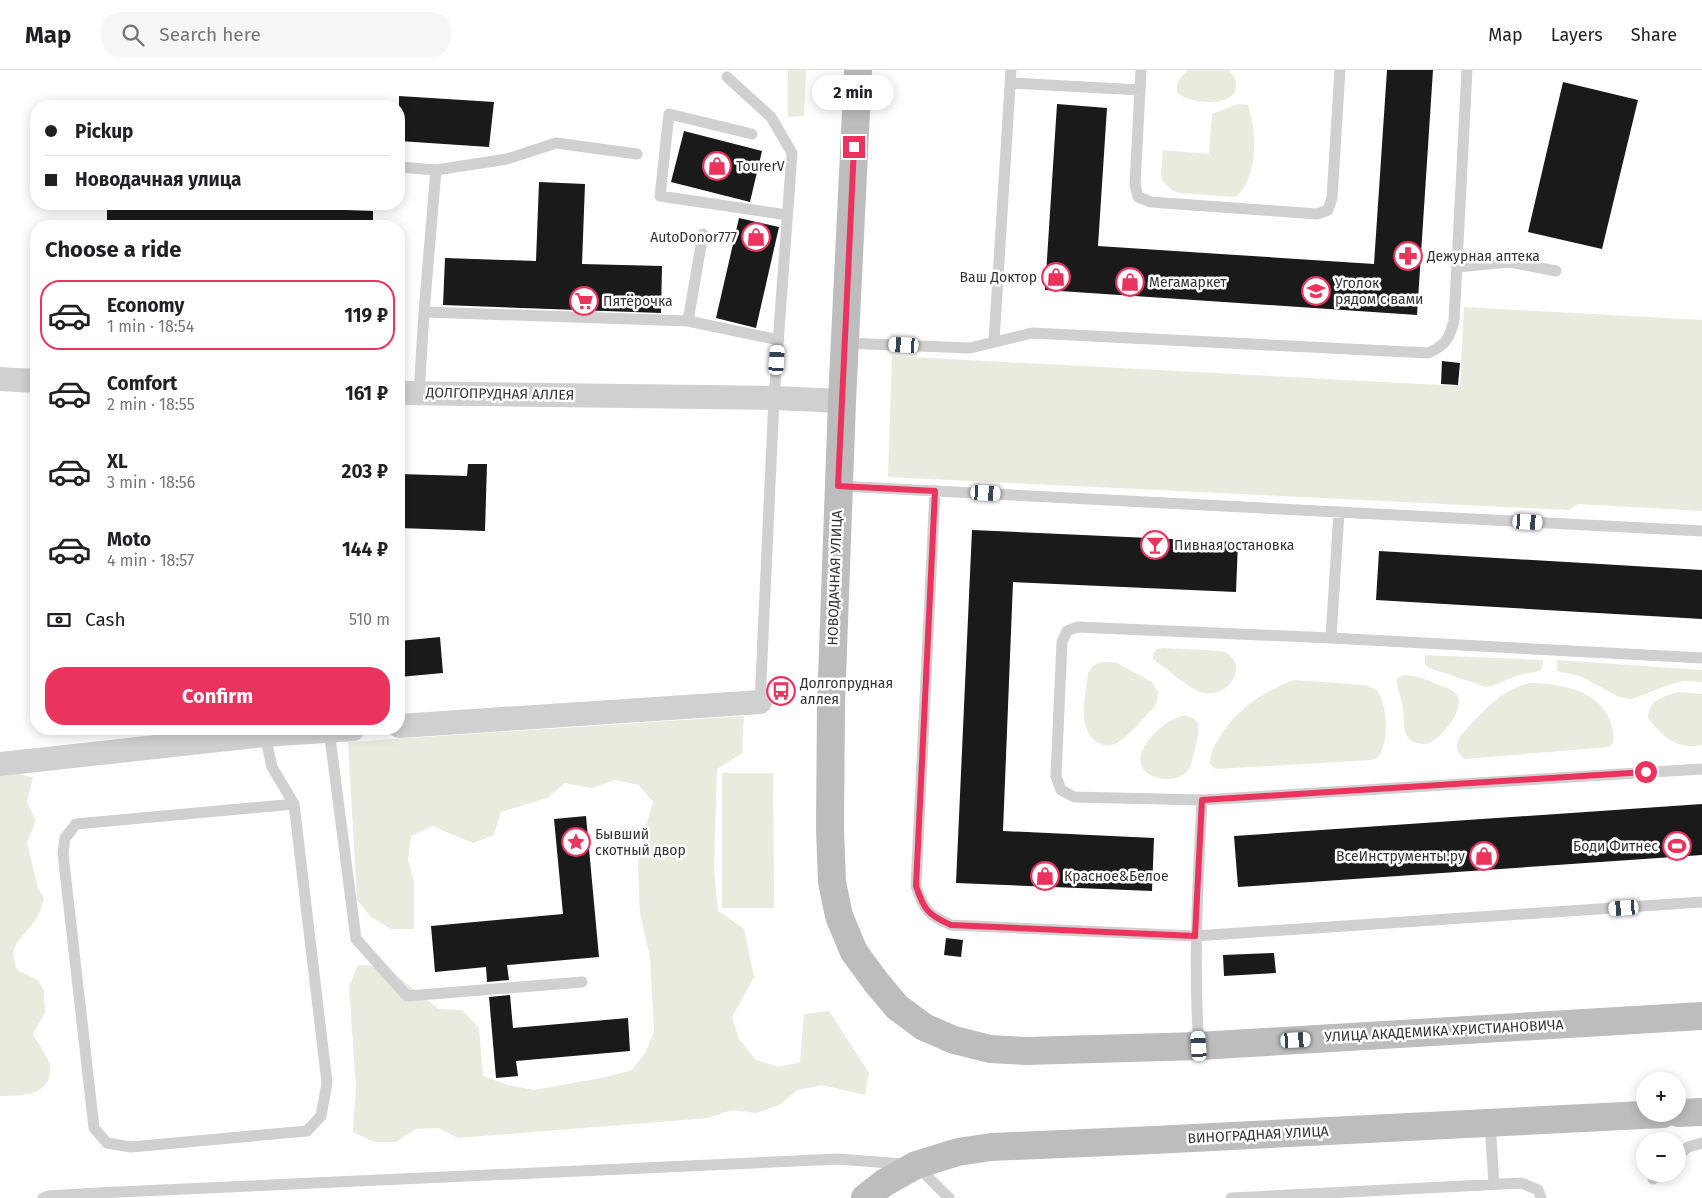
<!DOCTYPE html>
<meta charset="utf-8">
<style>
:root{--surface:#fff;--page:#f6f6f6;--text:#202124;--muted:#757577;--line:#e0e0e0;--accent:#ea345e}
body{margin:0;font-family:"Fira Sans",sans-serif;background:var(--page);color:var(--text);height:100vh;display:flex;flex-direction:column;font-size:19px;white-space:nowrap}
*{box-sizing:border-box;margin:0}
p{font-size:16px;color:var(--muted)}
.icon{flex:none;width:28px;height:28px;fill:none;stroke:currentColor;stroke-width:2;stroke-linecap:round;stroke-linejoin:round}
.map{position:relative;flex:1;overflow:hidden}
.panel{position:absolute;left:30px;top:150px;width:375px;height:515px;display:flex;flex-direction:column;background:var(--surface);border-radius:20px;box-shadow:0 2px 12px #0003}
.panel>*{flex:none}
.hud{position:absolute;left:30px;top:30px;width:375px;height:110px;border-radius:20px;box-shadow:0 2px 12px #0003;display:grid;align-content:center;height:110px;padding:0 15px;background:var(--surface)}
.buttons{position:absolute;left:1636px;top:1002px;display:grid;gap:10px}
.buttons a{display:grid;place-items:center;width:50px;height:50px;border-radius:50%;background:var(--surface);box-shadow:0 2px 12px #0003;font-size:25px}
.end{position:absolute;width:22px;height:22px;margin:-11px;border:6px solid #ea345e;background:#fff;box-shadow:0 0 0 2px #fff}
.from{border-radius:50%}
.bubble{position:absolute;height:35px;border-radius:18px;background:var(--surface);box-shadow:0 2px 12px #0003;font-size:16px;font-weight:700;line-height:35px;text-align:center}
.car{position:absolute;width:15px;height:30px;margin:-15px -8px;border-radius:6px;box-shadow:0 0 4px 1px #0007;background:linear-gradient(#fff 24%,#345 0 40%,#fff 0 76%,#345 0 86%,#fff 0)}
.hud b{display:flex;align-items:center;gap:18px;height:48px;font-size:19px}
.hud b+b{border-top:1px solid var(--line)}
.hud i{width:12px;height:12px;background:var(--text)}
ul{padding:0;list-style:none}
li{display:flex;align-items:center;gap:15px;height:70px;margin:0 10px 8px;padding:0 5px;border:2px solid transparent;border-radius:20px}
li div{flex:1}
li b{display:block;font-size:19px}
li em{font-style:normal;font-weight:700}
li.selected{border-color:var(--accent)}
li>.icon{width:45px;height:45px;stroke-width:1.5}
h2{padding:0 15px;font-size:22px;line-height:60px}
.pay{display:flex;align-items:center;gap:12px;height:55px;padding:0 15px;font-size:19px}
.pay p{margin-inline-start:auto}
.cta{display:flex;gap:10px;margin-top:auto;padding:10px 15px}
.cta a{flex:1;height:58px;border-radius:20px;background:var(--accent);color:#fff;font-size:20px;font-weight:700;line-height:58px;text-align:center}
header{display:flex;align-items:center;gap:30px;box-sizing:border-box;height:70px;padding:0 25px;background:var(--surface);border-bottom:1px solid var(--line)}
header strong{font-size:24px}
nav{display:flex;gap:28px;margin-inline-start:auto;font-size:18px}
.search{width:350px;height:45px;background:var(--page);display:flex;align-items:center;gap:12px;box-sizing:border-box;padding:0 18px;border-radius:20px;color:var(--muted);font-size:19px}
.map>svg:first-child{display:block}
.green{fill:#e8ecde}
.building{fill:#1a1a1a}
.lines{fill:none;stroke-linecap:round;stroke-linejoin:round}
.lane{stroke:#d0d0d0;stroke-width:11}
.street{stroke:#d0d0d0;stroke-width:24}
.secondary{stroke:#bdbdbd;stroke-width:28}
.route{stroke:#ea345e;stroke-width:6}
.labels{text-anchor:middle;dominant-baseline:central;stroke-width:5;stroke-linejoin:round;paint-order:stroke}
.poi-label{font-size:14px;fill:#333;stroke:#fff;text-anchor:start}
.street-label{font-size:14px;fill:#333;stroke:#fff}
</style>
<header>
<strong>Map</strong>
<div class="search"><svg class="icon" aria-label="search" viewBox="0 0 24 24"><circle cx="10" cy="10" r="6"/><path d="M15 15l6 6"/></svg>Search here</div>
<nav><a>Map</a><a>Layers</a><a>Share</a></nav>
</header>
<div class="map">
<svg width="1702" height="1128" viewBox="0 0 1702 1128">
<rect width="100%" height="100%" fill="#fff"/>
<path class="green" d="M788,0H806L804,46L788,47Z
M1188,0H1229C1232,4 1236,9 1236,14C1239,39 1186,34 1177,22C1176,11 1180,8 1188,0Z
M1238,34L1248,35C1257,62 1259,105 1236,127L1180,123L1173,121L1163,112L1161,105L1163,80L1209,84L1212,44Z
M1464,237L1702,250V441L1578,434L1569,440L888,407L892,286L1460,316Z
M1163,578L1222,581C1253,592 1228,634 1198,621C1184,615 1166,598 1153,589L1154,582L1157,579Z
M1425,585L1543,590L1542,598L1540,601L1518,605L1492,616L1486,617L1429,598L1425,594Z
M1557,590L1702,600V612L1683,611L1666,616L1632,629L1619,627L1580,606L1557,601Z
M1100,592H1115L1152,612L1158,622V629L1155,636C1144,647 1126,671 1112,675C1107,677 1101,674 1097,672C1076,660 1086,623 1088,603L1093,596Z
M1403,605C1415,605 1425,609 1436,614C1444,617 1455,619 1458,627C1464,640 1441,669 1429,673C1422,676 1409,672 1406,664C1403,658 1404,645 1403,638C1402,628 1396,618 1397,608Z
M1294,610L1365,615C1370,616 1375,618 1378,622C1388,637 1389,673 1378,687L1372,690L1216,699L1210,694C1210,685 1212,680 1217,672C1233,641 1262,622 1294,610Z
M1529,613C1557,613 1594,619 1608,646C1612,655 1615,663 1613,673L1609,677L1465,689C1456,682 1454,674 1461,665C1481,644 1500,620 1529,613Z
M1679,622L1702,624V675C1679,681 1661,666 1648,648C1648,630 1664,626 1679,622Z
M1185,645L1193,648L1198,653C1199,663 1197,670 1195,679C1193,686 1192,696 1187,701C1173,719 1121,706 1148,671C1158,658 1168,650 1185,645Z
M744,646L742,683L717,699L714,798L718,841L744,859L754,907L732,947L739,969L756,990L779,997L800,992L804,944L829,941L869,1003L865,1025L822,1015L798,1020L779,1035L756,1043L732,1040L708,1048L458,1068L438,1058L416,1059L396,1072H374L353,1062L356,1017L349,916L358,895L384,896L439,939L462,940L479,958L483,1006L508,1015L534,1020L606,1007L632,1000L646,982L654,961L650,887L640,844L638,797L640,776L653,732L639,715L615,710L591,718L565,713L547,728L501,742L494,765L473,773L432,756L411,766L408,790L414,812V859H391L371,847L357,830L348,672Z
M12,703L33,707L27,732L36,751L27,772L38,818L44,828C42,835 40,843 36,849C23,870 6,872 17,900L38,910L44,921L45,943L33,964C37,972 49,988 50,996C53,1027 21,1025 0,1026V705Z
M722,703H773L774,838H722Z"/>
<path class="building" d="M1387,0H1433L1417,245L1045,220L1057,34L1107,38L1098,176L1374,194Z
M1563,12L1638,30L1602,179L1528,162Z
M399,26L494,32L489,77L399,71Z
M684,61L762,81L750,132L671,112Z
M539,112L585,114L582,194L662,196L661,243L443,235L445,188L536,191Z
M107,134H174L373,141V156H107Z
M739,148L779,157L756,258L716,248Z
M1442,291L1460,293L1458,315L1441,314Z
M468,394H487L485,461L399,458V404L467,406Z
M972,460L1238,472L1236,522L1013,512L1003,761L1154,768L1152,821L956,813Z
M1379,481L1702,500V549L1376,530Z
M440,567L443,603L399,607V571Z
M1702,734V785L1238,817L1234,766Z
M586,746L599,887L507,895L509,910L487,912L486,897L435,902L431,856L563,844L554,749Z
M946,868L963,870L961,887L944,885Z
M1274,883L1276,903L1224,906L1223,885Z
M510,925L513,958L628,948L630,981L516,991L518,1006L496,1008L489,927Z"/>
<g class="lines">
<path class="lane" d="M1141,0L1135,115L1138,127L1151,132L1317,144L1328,140L1332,128L1340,0
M727,7L771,47L792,83L774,328L760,632
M1010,13L1140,20
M752,64L669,44L660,126L787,145
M399,97L436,100
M1457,197L1510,192L1556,201
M424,242L688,251L779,270
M688,251L703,164
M994,272L1011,0
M844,273L970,278L1032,263L1428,283C1446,275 1449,269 1454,251L1467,0
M419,323L424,242L436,100L507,89L556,73L637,84
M839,416L1702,461
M935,421L916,816C924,840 928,845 951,855L1195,866L1702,832
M1331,568L1339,442
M1702,588L1331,568L1077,557L1067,561L1062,572L1056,706L1061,720L1074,727L1202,730L1702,699
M329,660L356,869L407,926L582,912
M265,665L272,697L294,734L327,1013L321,1046L307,1061L131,1077L107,1073L94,1058L63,784L65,768L76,754L294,734
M1199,976C1193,894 1198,812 1202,730
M1490,1053L1494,1114
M1678,1086L1688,1077L1702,1073
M1653,1109L1658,1104
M43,1128L48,1126L97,1123L838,1089L916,1095L949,1128
M1231,1128L1522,1113L1538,1120L1541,1128"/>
<path class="street" d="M0,309L36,311
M399,323L774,328L842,331
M399,656L760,632
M0,694L265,665L353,659"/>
<path class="secondary" d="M858,0L842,331L831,635L830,758L832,812L839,846L854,882L876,912L897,937L924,957L954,970L990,979L1026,981L1199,976L1702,946
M1678,1043L1702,1042
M865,1128L884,1113L916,1095L958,1082L991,1077L1154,1070L1663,1044"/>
</g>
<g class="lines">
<path class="route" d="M854,77L838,416L935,421L916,816C924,840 928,845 951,855L1195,866L1202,730L1646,702"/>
</g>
<defs>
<symbol id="shop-ring" viewBox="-11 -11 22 22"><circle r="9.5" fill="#fff" stroke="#ea345e" stroke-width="1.5"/><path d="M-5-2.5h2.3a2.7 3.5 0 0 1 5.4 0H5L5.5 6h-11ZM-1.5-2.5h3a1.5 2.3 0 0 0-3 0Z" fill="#ea345e"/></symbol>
<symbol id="pharmacy-ring" viewBox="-11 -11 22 22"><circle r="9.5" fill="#fff" stroke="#ea345e" stroke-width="1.5"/><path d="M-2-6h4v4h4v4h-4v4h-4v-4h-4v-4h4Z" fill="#ea345e"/></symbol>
<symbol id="school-ring" viewBox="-11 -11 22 22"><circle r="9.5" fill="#fff" stroke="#ea345e" stroke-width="1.5"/><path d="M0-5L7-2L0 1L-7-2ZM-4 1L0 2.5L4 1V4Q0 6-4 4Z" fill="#ea345e"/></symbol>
<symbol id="supermarket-ring" viewBox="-11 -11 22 22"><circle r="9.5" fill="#fff" stroke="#ea345e" stroke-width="1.5"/><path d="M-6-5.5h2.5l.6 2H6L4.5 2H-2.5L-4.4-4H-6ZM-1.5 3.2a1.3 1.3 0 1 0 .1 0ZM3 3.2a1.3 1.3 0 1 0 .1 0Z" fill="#ea345e"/></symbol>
<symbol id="bar-ring" viewBox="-11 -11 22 22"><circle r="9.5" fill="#fff" stroke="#ea345e" stroke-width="1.5"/><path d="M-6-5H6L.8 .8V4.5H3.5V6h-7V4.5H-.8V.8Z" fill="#ea345e"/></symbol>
<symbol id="bus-ring" viewBox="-11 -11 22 22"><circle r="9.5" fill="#fff" stroke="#ea345e" stroke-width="1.5"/><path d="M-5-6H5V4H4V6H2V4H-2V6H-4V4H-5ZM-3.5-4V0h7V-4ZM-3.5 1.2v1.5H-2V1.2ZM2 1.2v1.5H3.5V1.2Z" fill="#ea345e"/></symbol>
<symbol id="sight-ring" viewBox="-11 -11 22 22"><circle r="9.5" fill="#fff" stroke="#ea345e" stroke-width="1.5"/><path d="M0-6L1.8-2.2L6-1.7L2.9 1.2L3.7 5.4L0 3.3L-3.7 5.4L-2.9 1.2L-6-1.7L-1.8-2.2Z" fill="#ea345e"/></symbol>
<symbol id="stadium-ring" viewBox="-11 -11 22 22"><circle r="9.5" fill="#fff" stroke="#ea345e" stroke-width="1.5"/><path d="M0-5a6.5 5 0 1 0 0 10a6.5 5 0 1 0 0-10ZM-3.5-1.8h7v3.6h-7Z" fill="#ea345e"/></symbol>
</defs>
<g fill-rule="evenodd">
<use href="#shop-ring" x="701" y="80" width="32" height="32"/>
<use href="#shop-ring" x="740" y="151" width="32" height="32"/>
<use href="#pharmacy-ring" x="1392" y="170" width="32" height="32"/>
<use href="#shop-ring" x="1040" y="191" width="32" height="32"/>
<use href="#shop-ring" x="1114" y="196" width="32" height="32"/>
<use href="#school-ring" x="1300" y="205" width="32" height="32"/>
<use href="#supermarket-ring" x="568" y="215" width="32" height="32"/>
<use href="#bar-ring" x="1139" y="459" width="32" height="32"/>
<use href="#bus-ring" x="765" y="605" width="32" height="32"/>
<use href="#sight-ring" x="560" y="756" width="32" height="32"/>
<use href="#stadium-ring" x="1661" y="760" width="32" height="32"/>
<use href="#shop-ring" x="1468" y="770" width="32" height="32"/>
<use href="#shop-ring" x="1029" y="790" width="32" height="32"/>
</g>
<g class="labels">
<g class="poi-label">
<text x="736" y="96">TourerV</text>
<text x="737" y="167" text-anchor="end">AutoDonor777</text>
<text x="1427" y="186">Дежурная аптека</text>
<text x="1037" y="207" text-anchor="end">Ваш Доктор</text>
<text x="1149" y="212">Мегамаркет</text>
<text x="1335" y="213">Уголок<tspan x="1335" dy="16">рядом с вами</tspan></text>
<text x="603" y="231">Пятёрочка</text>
<text x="1174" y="475">Пивная остановка</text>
<text x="800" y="613">Долгопрудная<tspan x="800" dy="16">аллея</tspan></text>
<text x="595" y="764">Бывший<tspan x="595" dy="16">скотный двор</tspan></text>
<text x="1658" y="776" text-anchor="end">Боди Фитнес</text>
<text x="1465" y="786" text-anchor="end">ВсеИнструменты.ру</text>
<text x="1064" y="806">Красное&amp;Белое</text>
</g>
<g class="street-label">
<text transform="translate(500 324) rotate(1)">ДОЛГОПРУДНАЯ АЛЛЕЯ</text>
<text transform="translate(835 508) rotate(-88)">НОВОДАЧНАЯ УЛИЦА</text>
<text transform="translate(1444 961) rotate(-3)">УЛИЦА АКАДЕМИКА ХРИСТИАНОВИЧА</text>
<text transform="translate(1258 1065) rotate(-3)">ВИНОГРАДНАЯ УЛИЦА</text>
</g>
</g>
</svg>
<div class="buttons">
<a>+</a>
<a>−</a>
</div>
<i class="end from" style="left:1646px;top:702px"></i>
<i class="end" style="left:854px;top:77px"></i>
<div class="bubble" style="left:812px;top:5px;width:82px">2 min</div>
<i class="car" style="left:904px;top:275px;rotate:273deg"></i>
<i class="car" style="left:777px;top:290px;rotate:4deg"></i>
<i class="car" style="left:986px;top:423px;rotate:93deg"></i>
<i class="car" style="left:1528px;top:452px;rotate:93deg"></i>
<i class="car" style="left:1624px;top:838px;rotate:266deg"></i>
<i class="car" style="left:1296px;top:970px;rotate:87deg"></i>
<i class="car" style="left:1199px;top:976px;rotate:356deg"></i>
<div class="hud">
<b><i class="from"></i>Pickup</b>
<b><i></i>Новодачная улица</b>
</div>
<section class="panel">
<h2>Choose a ride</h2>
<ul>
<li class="selected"><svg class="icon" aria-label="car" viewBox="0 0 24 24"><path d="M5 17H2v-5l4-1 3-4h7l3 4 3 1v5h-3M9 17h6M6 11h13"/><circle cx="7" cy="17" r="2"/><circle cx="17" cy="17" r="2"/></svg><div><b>Economy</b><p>1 min · 18:54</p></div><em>119 ₽</em></li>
<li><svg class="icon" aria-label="car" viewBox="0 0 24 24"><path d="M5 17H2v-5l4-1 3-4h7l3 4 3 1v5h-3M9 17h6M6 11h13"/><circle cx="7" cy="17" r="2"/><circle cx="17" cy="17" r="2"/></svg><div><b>Comfort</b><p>2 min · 18:55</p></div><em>161 ₽</em></li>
<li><svg class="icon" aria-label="car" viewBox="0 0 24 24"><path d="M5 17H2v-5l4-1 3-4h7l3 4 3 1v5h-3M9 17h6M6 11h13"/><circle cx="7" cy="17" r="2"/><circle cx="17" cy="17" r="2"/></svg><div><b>XL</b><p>3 min · 18:56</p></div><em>203 ₽</em></li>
<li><svg class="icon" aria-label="car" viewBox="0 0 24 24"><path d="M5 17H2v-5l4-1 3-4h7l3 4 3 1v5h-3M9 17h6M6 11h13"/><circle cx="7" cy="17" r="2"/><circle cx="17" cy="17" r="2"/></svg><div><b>Moto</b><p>4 min · 18:57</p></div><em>144 ₽</em></li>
</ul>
<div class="pay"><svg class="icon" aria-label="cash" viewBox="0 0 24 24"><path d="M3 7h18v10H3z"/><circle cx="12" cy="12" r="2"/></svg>Cash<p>510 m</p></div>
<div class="cta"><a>Confirm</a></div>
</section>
</div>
